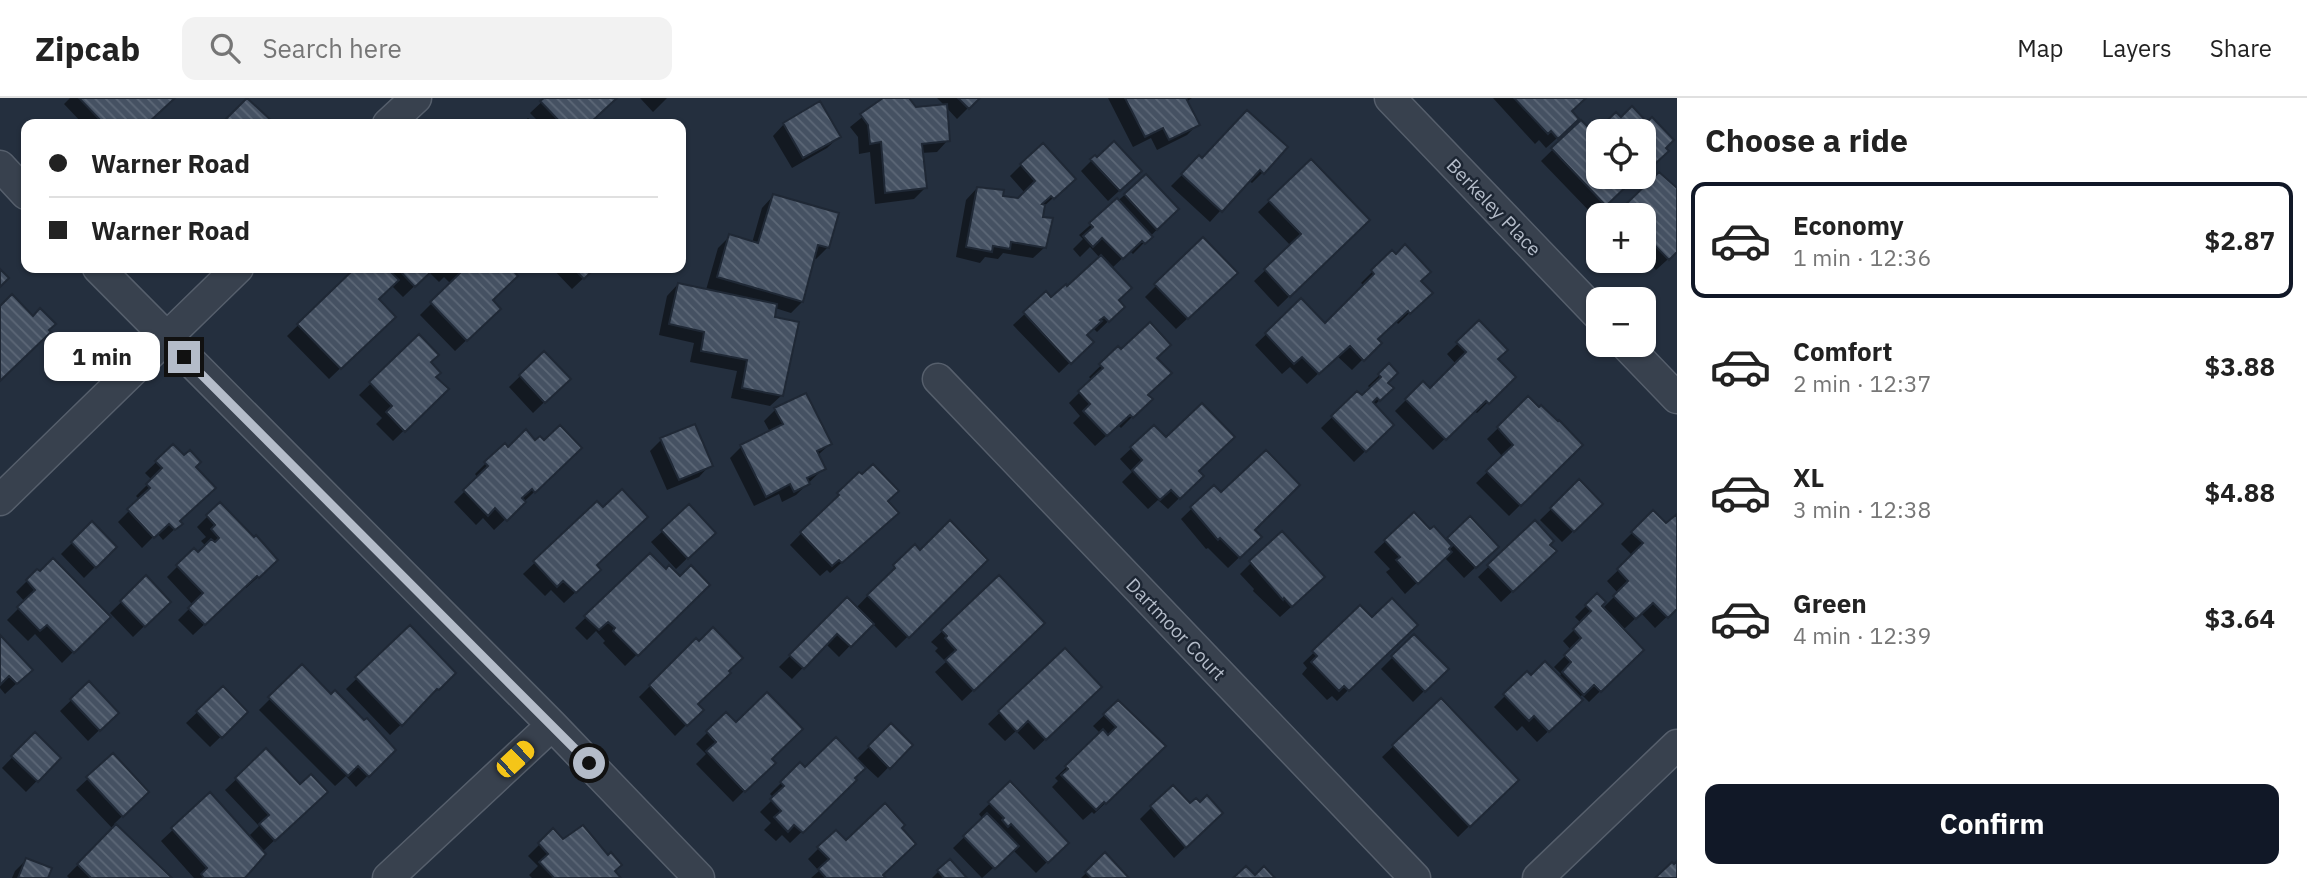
<!DOCTYPE html>
<meta charset="utf-8">
<style>
:root{--surface:#fff;--page:#f2f2f2;--text:#222;--muted:#767676;--line:#e0e0e0;--accent:#111827}
body{margin:0;font-family:"IBM Plex Sans",sans-serif;background:var(--page);color:var(--text);height:100vh;display:flex;flex-direction:column;font-size:26px;white-space:nowrap}
*{box-sizing:border-box;margin:0}
p{font-size:23px;color:var(--muted)}
.icon{flex:none;width:38px;height:38px;fill:none;stroke:currentColor;stroke-width:2;stroke-linecap:round;stroke-linejoin:round}
.map{position:relative;flex:1;overflow:hidden}
.sheet{display:flex;flex-direction:column;background:var(--surface);width:630px}
.sheet>*{flex:none}
.guide{position:absolute;left:21px;top:21px;width:665px;height:154px;border-radius:14px;box-shadow:0 2px 5px #0004;display:grid;align-content:center;height:154px;padding:0 28px;background:var(--surface)}
.controls{position:absolute;left:1586px;top:21px;display:grid;gap:14px}
.controls a{display:grid;place-items:center;width:70px;height:70px;border-radius:14px;background:var(--surface);box-shadow:0 2px 5px #0004;font-size:35px}
.end{position:absolute;width:32px;height:32px;margin:-16px;border:9px solid #b4bcc9;background:#111;box-shadow:0 0 0 4px #111}
.from{border-radius:50%}
.bubble{position:absolute;height:49px;border-radius:14px;background:var(--surface);box-shadow:0 2px 5px #0004;font-size:23px;font-weight:700;line-height:49px;text-align:center}
.car{position:absolute;width:21px;height:42px;margin:-21px -10px;border-radius:9px;box-shadow:0 0 5px 2px #0007;background:linear-gradient(#f5c518 24%,#345 0 40%,#f5c518 0 76%,#345 0 86%,#f5c518 0)}
.guide b{display:flex;align-items:center;gap:24px;height:66px;font-size:26px}
.guide b+b{border-top:2px solid var(--line)}
.guide i{width:18px;height:18px;background:var(--text)}
ul{padding:0;list-style:none}
li{display:flex;align-items:center;gap:21px;height:116px;margin:0 14px 10px;padding:0 14px;border:4px solid transparent;border-radius:14px}
li div{flex:1}
li b{display:block;font-size:26px}
li em{font-style:normal;font-weight:700}
li.selected{border-color:var(--accent)}
li>.icon{width:63px;height:63px;stroke-width:1.5}
h2{padding:0 28px;font-size:32px;line-height:84px}
.primary-button{display:flex;gap:14px;margin-top:auto;padding:14px 28px}
.primary-button a{flex:1;height:80px;border-radius:14px;background:var(--accent);color:#fff;font-size:28px;font-weight:700;line-height:80px;text-align:center}
header{display:flex;align-items:center;gap:42px;box-sizing:border-box;height:98px;padding:0 35px;background:var(--surface);border-bottom:2px solid var(--line)}
header strong{font-size:33px}
nav{display:flex;gap:38px;margin-inline-start:auto;font-size:24px}
.search{width:490px;height:63px;background:var(--page);display:flex;align-items:center;gap:18px;box-sizing:border-box;padding:0 24px;border-radius:14px;color:var(--muted);font-size:26px}
main{display:flex;flex:1;min-height:0}
.map>svg:first-child{display:block}
.shadow{fill:#0007}
.building{fill:url(#building-back-hatch);stroke:#1f2835;stroke-width:2}
.lines{fill:none;stroke-linecap:round;stroke-linejoin:round}
.minor-casing{stroke:#565f6c;stroke-width:33}
.minor{stroke:#38414e;stroke-width:30}
.route{stroke:#b4bcc9;stroke-width:9}
.labels{text-anchor:middle;dominant-baseline:central;stroke-width:5;stroke-linejoin:round;paint-order:stroke}
.street-label{font-size:19px;fill:#b4bcc9;stroke:#1d2633}
</style>
<header>
<strong>Zipcab</strong>
<div class="search"><svg class="icon" aria-label="search" viewBox="0 0 24 24"><circle cx="10" cy="10" r="6"/><path d="M15 15l6 6"/></svg>Search here</div>
<nav><a>Map</a><a>Layers</a><a>Share</a></nav>
</header>
<main>
<div class="map">
<svg width="1677" height="780" viewBox="0 0 1677 780">
<defs>
<pattern id="building-back-hatch" width="6" height="6" patternUnits="userSpaceOnUse" patternTransform="scale(1.75)"><rect width="6" height="6" fill="#455162"/><path d="M-1 5l2 2M0 0l6 6M5-1l2 2" fill="none" stroke="#5d6877"/></pattern>
</defs>
<rect width="100%" height="100%" fill="#242f3e"/>
<path class="shadow" d="M70,0H173L145,26H83L64,6Z
M546,0H615L588,26H541L530,15Z
M640,0H667L653,14Z
M886,0H907L915,11L945,8L937,0H978L957,21L945,8L948,42L937,54L921,55L925,90L914,101L875,106L870,54L859,56L858,39L850,29Z
M1108,0H1192L1186,4L1198,26L1187,37L1157,52L1151,40L1133,49Z
M1493,0H1584L1570,14L1566,32L1546,50L1539,42L1535,46Z
M249,1L270,26H223Z
M819,5L839,39L827,50L792,70L773,38L784,26Z
M1247,14L1263,74L1252,85L1248,82L1210,124L1171,88L1188,71L1202,62Z
M528,20L534,26H522Z
M1581,24L1593,38L1598,79H1639L1627,90L1625,88L1594,118L1541,63Z
M1095,59L1129,84L1108,103L1081,73Z
M1311,63L1368,122L1278,209L1254,183L1291,148L1258,114Z
M1021,67L1062,92L1043,109L1041,120L1045,149L1033,160L1003,155L998,161L985,159L980,165L956,159L966,102L977,90L1001,99L1019,101L1025,95L1010,78Z
M1659,76L1677,153L1656,172L1643,158V117H1617Z
M1146,78L1177,111L1133,156L1130,153L1111,171L1117,202L1123,209L1097,234L1093,230L1085,237L1091,244L1059,275L1013,227L1046,196L1051,202L1067,191L1100,160L1090,149L1080,159L1073,151L1083,141L1079,137Z
M773,98L828,149L816,161L813,160L802,204L791,215L775,210L772,221L782,297L770,308L731,300L737,273L690,264L694,245L659,237L667,198L678,186L706,192L718,150L730,138L752,145L762,110Z
M1203,141L1225,186L1176,231L1145,199Z
M1392,154L1430,195L1398,226L1396,223L1376,242L1379,245L1352,272L1337,258L1307,286L1290,269L1282,276L1255,247L1301,203L1325,228L1365,188L1361,185Z
M357,170H509L516,178L491,202L499,211L455,253L420,217L451,186L444,179L439,184L429,174L403,199L391,187L377,201L394,219L329,281L287,238Z
M552,170H594L572,191Z
M1479,225L1496,262L1513,279L1477,315L1474,313L1433,352L1395,313L1423,285L1430,292L1456,266L1447,256Z
M419,239L434,279L446,291L393,343L376,326L382,320L359,297Z
M1118,251L1155,260L1146,297L1139,312L1121,330L1118,327L1095,348L1073,325L1080,318L1069,305L1092,282L1089,279Z
M544,255L568,281L533,315L509,289Z
M1389,268L1386,285L1391,290L1374,308L1392,327L1354,364L1321,330L1357,295L1362,300L1371,291L1368,288Z
M1528,301L1581,347L1509,418L1476,385L1503,359L1487,341Z
M775,312L830,346L818,357L823,371L796,397L782,404L779,396L754,408L730,360L741,349L770,334L764,323Z
M1154,329L1202,378L1168,411L1158,402L1148,411L1122,384L1132,374L1120,361Z
M661,342L710,367L699,379L667,392L650,353Z
M535,344L544,345L569,361L494,432L483,420L476,427L454,404L478,380L475,376L486,365L508,351Z
M173,348L194,369L178,424L180,426L163,442L157,435L142,450L118,424L140,402L136,398L152,382L145,375Z
M859,376L886,403V425L830,475L827,472L820,478L790,447Z
M1579,384L1601,406L1562,444L1540,422Z
M1214,389L1252,432L1249,450L1228,470L1208,450L1206,451L1181,421Z
M597,405L595,468L599,472L564,505L551,492L545,498L523,476Z
M220,406L265,473L246,490L245,488L193,537L178,522L193,507L167,479L194,452L198,456L206,448L201,443L206,439L197,429Z
M689,409L702,446L676,471L651,444Z
M1653,414L1677,509L1655,530L1641,515L1623,532L1642,552L1589,604L1582,597L1579,600L1581,602L1537,644L1522,628L1517,633L1494,609L1527,576L1531,579H1559L1561,576L1554,569L1571,552L1563,543L1581,525L1575,519L1597,497L1602,511L1618,495L1607,483L1633,458L1621,446Z
M1414,416L1430,434L1446,444L1470,421L1497,449L1464,480L1444,459L1405,496L1386,474L1390,471L1374,454Z
M1535,424L1543,464L1501,504L1478,479Z
M92,425L115,449L84,480L61,456Z
M914,449L920,454L986,462L896,550L872,525L839,559L826,546L792,581L779,569L847,501L856,510Z
M650,457L665,474L680,481L708,487L625,568L603,545L605,543L596,533L587,542L575,530Z
M1251,465L1312,490L1280,519L1253,493L1254,491L1240,476Z
M37,473L108,519L62,565L35,536L28,543L7,522L25,504L16,494Z
M999,479L1043,525L962,603L935,574L946,564L935,553L938,550L931,544Z
M146,480L169,504L133,539L110,515Z
M1360,510L1372,522L1415,527L1337,603L1332,598L1327,602L1302,576L1307,570L1303,565Z
M410,529L443,586L390,637L346,591Z
M1414,538L1446,571L1413,604L1381,571Z
M0,540L19,583L5,596L0,590Z
M696,542V606L701,612L675,638L639,599Z
M1065,552L1100,589L1034,652L1016,633L1005,643L988,626Z
M302,569L330,598L394,652L356,689L346,678L335,688L259,612Z
M89,585L117,615L88,643L60,613Z
M223,590L246,614L210,649L186,625Z
M1441,603L1516,682L1458,739L1382,659Z
M1118,604L1164,648L1094,716L1092,714L1083,722L1052,689L1058,683L1055,680L1101,636L1093,628Z
M726,616L773,664L733,704L696,666L706,656L696,646Z
M891,627L910,647L878,680L865,668L853,681L855,682L790,745L782,737L776,743L764,732L771,725L760,714L774,700L770,696L800,666L805,671L856,662Z
M35,636L59,660L26,694L2,670Z
M266,653L314,705L262,754L243,780H194L161,743L210,697L248,739L259,728L225,692Z
M113,657L147,694L114,726L169,780H69L67,778L113,731L76,692Z
M1010,686L1066,745L1036,775L1013,752L982,780L953,750L983,721L979,716Z
M1172,689L1190,708L1200,706L1221,715L1174,760L1140,721Z
M553,733L563,743L613,774L619,780H532L529,777L538,768L528,758Z
M846,744L881,778L883,780H811L819,773L808,761L819,750Z
M1105,757L1127,780H1081Z
M26,762L46,780H12L15,773Z
M949,763L965,780H932Z"/>
<path class="building" d="M79,0H175L147,26H104Z
M247,0L274,25L221,26Z
M544,0H617L589,26H571L567,23L562,26L540,3Z
M883,0H909L916,9L947,6L950,43L922,46L927,90L885,95L881,44L870,46L868,27L860,16Z
M958,0H980L969,11Z
M1125,0H1186L1200,27L1169,42L1163,30L1145,39Z
M1514,0H1586L1572,13L1579,21L1558,41L1551,33L1548,36Z
M820,3L841,39L803,60L783,25Z
M1632,8L1647,24L1652,19L1674,42L1666,50L1669,53L1643,77V33H1598V79H1636L1606,108L1551,50L1581,22L1594,35L1616,14L1621,19Z
M1247,12L1288,49L1264,76L1260,72L1222,114L1181,76L1199,57L1202,60Z
M1114,43L1142,73L1120,93L1090,61L1095,57L1097,59Z
M1043,45L1076,81L1054,101L1051,98L1042,106L1045,107L1043,119L1053,120L1046,150L1011,144L1010,151L993,148L992,154L966,149L977,89L1004,92L1003,98L1018,100L1035,83L1020,66Z
M1311,61L1370,122L1290,199L1264,171L1301,136L1268,102Z
M1659,74L1677,90V154L1669,162L1643,135V117H1627L1621,111Z
M1146,76L1179,111L1157,132L1124,96Z
M773,96L839,115L829,150L818,147L803,204L717,179L729,136L758,145Z
M1117,100L1153,139L1145,146L1142,143L1123,161L1102,140L1093,149L1083,138L1093,129L1089,125Z
M1203,139L1238,175L1188,221L1154,186Z
M1405,146L1431,174L1421,183L1433,195L1410,216L1408,213L1378,241L1382,245L1364,263L1350,248L1319,276L1302,259L1294,266L1265,235L1301,200L1325,225L1374,176L1371,172L1392,152L1396,156Z
M1101,157L1132,190L1119,202L1125,209L1109,224L1104,219L1100,222L1102,223L1087,237L1094,244L1071,266L1023,214L1046,193L1051,199L1066,186L1067,188Z
M355,170H387L399,182L379,201L396,219L341,271L297,226Z
M397,170H435L415,189Z
M457,170H511L518,178L493,202L501,211L467,243L430,204L461,174Z
M573,170H595L584,181Z
M0,171L9,180L0,189Z
M678,185L777,206L775,219L799,224L783,298L742,290L747,262L701,253L704,234L669,226Z
M12,196L33,218L40,210L56,226L49,232L51,234L0,283V208Z
M1479,222L1508,252L1498,261L1516,279L1489,306L1486,303L1446,342L1405,301L1423,283L1430,290L1466,254L1456,244Z
M1150,224L1171,247L1157,260L1172,275L1148,297L1153,301L1133,320L1130,317L1107,338L1083,313L1090,306L1078,293L1103,270L1099,266L1118,248L1121,251Z
M419,236L439,257L431,264L441,275L436,279L449,291L405,334L386,314L392,308L369,284Z
M544,253L571,281L545,305L519,277Z
M1389,265L1398,275L1388,285L1394,290L1380,303L1377,300L1373,304L1394,327L1366,354L1331,318L1357,293L1362,297L1381,279L1378,276Z
M806,295L832,346L817,353L826,371L807,380L810,386L794,394L790,386L766,399L740,347L783,326L774,310Z
M1528,298L1539,309L1541,307L1558,323L1559,322L1583,347L1521,408L1486,373L1513,347L1497,329Z
M1202,305L1235,339L1199,373L1204,378L1180,401L1171,392L1160,402L1132,372L1142,362L1130,349L1154,327L1166,339Z
M695,326L713,368L679,382L660,340Z
M560,327L582,350L535,395L532,391L522,400L526,404L507,423L495,410L488,418L463,392L488,368L484,364L505,345L508,349L526,331L535,342L540,338L544,342Z
M173,346L184,357L190,352L201,364L196,369L216,390L180,423L183,426L175,432L169,426L154,440L127,411L150,390L146,386L162,370L155,363Z
M1266,352L1300,387L1255,432L1262,439L1240,460L1220,440L1218,442L1190,409L1214,387L1221,394Z
M873,366L899,393L888,403L899,415L842,465L839,462L832,468L800,434L839,397L837,395L859,374L862,376Z
M1579,381L1603,406L1574,434L1550,410Z
M622,391L648,419L597,467L601,472L576,495L563,483L557,489L533,463L597,403L603,409Z
M220,404L254,439L256,437L278,462L259,480L257,478L205,527L188,510L203,495L176,467L194,450L198,454L211,441L215,444L219,440L211,431L215,427L206,417Z
M689,406L716,435L688,461L661,432Z
M1653,412L1666,425L1677,416V511L1668,520L1653,505L1636,521L1613,498L1628,483L1617,471L1643,445L1631,434Z
M1414,414L1430,431L1434,428L1452,448L1449,451L1452,454L1418,486L1396,462L1400,459L1384,442Z
M1470,418L1499,449L1476,470L1447,440Z
M950,422L988,462L909,540L867,497L895,470L893,467L915,446L920,452Z
M1535,422L1554,443L1550,447L1557,453L1513,494L1487,467Z
M92,423L117,449L96,470L71,444Z
M1282,433L1325,479L1292,509L1284,500L1283,502L1249,463Z
M650,455L666,471L669,467L680,478L691,467L710,487L638,558L613,533L615,530L608,524L599,532L584,518Z
M53,460L111,519L74,555L47,527L40,533L17,509L35,492L26,482L37,471L40,473Z
M146,477L171,504L145,529L120,503Z
M999,477L1045,525L974,593L945,562L956,552L945,540L947,538L941,532Z
M1597,495L1606,504L1602,508L1644,552L1601,594L1594,587L1584,597L1562,574L1571,564L1564,557L1581,540L1573,531L1591,513L1585,507Z
M847,499L874,526L851,549L837,536L804,571L789,557Z
M1392,500L1418,527L1349,593L1344,588L1339,593L1311,564L1317,558L1312,553L1360,507L1372,519Z
M410,527L456,575L439,592L437,591L402,628L355,579Z
M713,529L743,560L729,573L731,575L698,606L704,612L687,628L649,587L696,540L699,543Z
M1414,536L1449,571L1425,594L1391,558Z
M0,537L33,572L17,586L9,578L0,587Z
M1065,550L1102,589L1046,642L1028,623L1017,634L998,613Z
M1545,563L1583,602L1549,634L1534,618L1529,623L1503,596L1527,573L1531,577Z
M302,566L331,596L335,592L364,622L367,620L396,652L369,679L358,668L348,678L268,599Z
M89,583L119,615L100,633L70,601Z
M223,588L248,614L222,640L196,613Z
M767,594L803,631L772,661L776,665L745,694L706,653L716,644L706,633L726,614L736,624Z
M1441,600L1519,682L1470,729L1392,647Z
M1118,602L1166,648L1106,706L1104,704L1096,712L1061,677L1068,671L1065,668L1103,631L1108,637L1116,629L1103,616Z
M891,625L913,647L890,671L868,648Z
M35,634L61,660L38,684L11,658Z
M836,639L866,670L855,680L857,682L803,735L794,727L788,734L774,719L781,713L770,701L784,688L780,684L800,664L805,669Z
M266,650L300,686L311,676L328,694L275,743L259,726L269,717L235,680Z
M113,655L149,694L123,719L86,679Z
M1010,683L1069,745L1048,765L1011,726L1008,729L1002,722L1004,720L988,704Z
M1173,687L1190,705L1196,700L1200,704L1207,697L1223,715L1186,750L1150,708Z
M210,694L266,756L245,780H204L201,776L207,770L171,730Z
M885,705L905,727L902,730L916,746L883,777L886,780H826L818,771L829,761L817,749L836,732L846,742Z
M987,715L1019,748L995,771L963,738Z
M116,726L172,780H91L77,766Z
M583,727L608,757L611,754L622,767L615,773L621,780H554L539,764L548,756L538,745L553,730L563,741Z
M1105,754L1129,780H1091L1085,774Z
M26,760L52,770L48,780H18Z
M950,761L967,780H944L937,772Z
M1677,763V780H1655L1672,764L1674,766Z
M1246,768L1255,777L1264,768L1275,780H1233Z"/>
<g class="lines">
<defs>
<path id="minor" d="M1390,0L1598,217
M388,26L416,0
M0,68L26,96
M98,170L552,627L699,780
M1626,247L1677,300
M938,281L1415,780
M0,402L238,170
M388,780L552,627
M1538,780L1677,647"/>
</defs>
<use href="#minor" class="minor-casing"/>
<use href="#minor" class="minor"/>
</g>
<g class="lines">
<path class="route" d="M184,259L589,665"/>
</g>
<g class="labels">
<g class="street-label">
<text transform="translate(1494 109) rotate(46)">Berkeley Place</text>
<text transform="translate(1176 531) rotate(46)">Dartmoor Court</text>
</g>
</g>
</svg>
<div class="controls">
<a><svg class="icon" aria-label="locate" viewBox="0 0 24 24"><circle cx="12" cy="12" r="6"/><path d="M12 2v4M12 18v4M2 12h4M18 12h4"/></svg></a>
<a>+</a>
<a>−</a>
</div>
<i class="end from" style="left:589px;top:665px"></i>
<i class="end" style="left:184px;top:259px"></i>
<div class="bubble" style="left:44px;top:234px;width:116px">1 min</div>
<i class="car" style="left:515px;top:661px;rotate:47deg"></i>
<div class="guide">
<b><i class="from"></i>Warner Road</b>
<b><i></i>Warner Road</b>
</div>
</div>
<section class="sheet">
<h2>Choose a ride</h2>
<ul>
<li class="selected"><svg class="icon" aria-label="car" viewBox="0 0 24 24"><path d="M5 17H2v-5l4-1 3-4h7l3 4 3 1v5h-3M9 17h6M6 11h13"/><circle cx="7" cy="17" r="2"/><circle cx="17" cy="17" r="2"/></svg><div><b>Economy</b><p>1 min · 12:36</p></div><em>$2.87</em></li>
<li><svg class="icon" aria-label="car" viewBox="0 0 24 24"><path d="M5 17H2v-5l4-1 3-4h7l3 4 3 1v5h-3M9 17h6M6 11h13"/><circle cx="7" cy="17" r="2"/><circle cx="17" cy="17" r="2"/></svg><div><b>Comfort</b><p>2 min · 12:37</p></div><em>$3.88</em></li>
<li><svg class="icon" aria-label="car" viewBox="0 0 24 24"><path d="M5 17H2v-5l4-1 3-4h7l3 4 3 1v5h-3M9 17h6M6 11h13"/><circle cx="7" cy="17" r="2"/><circle cx="17" cy="17" r="2"/></svg><div><b>XL</b><p>3 min · 12:38</p></div><em>$4.88</em></li>
<li><svg class="icon" aria-label="car" viewBox="0 0 24 24"><path d="M5 17H2v-5l4-1 3-4h7l3 4 3 1v5h-3M9 17h6M6 11h13"/><circle cx="7" cy="17" r="2"/><circle cx="17" cy="17" r="2"/></svg><div><b>Green</b><p>4 min · 12:39</p></div><em>$3.64</em></li>
</ul>
<div class="primary-button"><a>Confirm</a></div>
</section>
</main>
